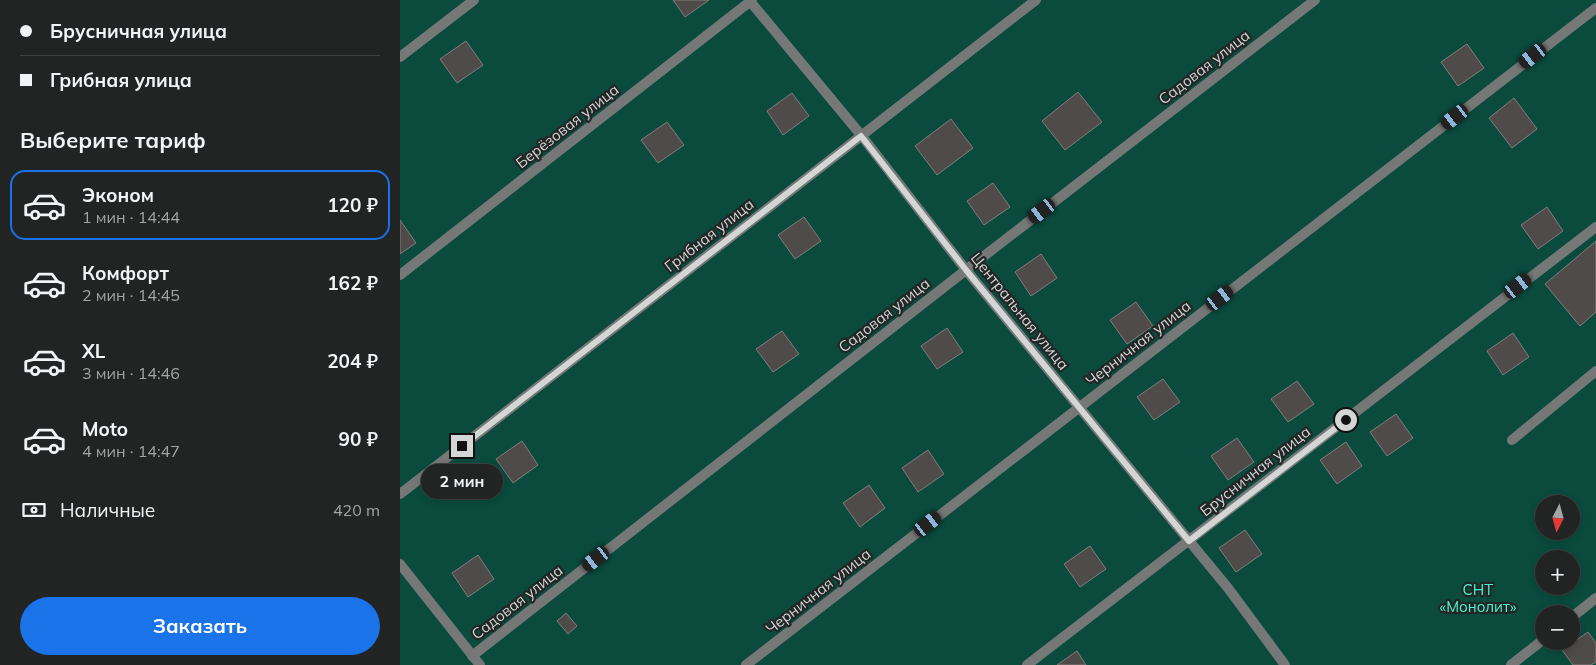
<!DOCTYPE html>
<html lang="ru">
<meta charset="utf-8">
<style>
:root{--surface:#212423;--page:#2d3030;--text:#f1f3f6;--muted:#a2a4a6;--line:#3e4141;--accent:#1a73e8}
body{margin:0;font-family:Mulish,sans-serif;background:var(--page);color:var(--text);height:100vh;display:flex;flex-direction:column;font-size:19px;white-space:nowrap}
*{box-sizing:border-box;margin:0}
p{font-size:16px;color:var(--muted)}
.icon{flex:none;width:28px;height:28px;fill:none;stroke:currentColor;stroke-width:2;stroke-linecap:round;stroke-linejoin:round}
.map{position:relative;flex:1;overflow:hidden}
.sheet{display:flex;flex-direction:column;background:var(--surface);width:400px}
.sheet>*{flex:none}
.banner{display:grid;align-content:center;height:110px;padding:0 20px;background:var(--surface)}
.needle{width:32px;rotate:186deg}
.fabs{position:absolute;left:1135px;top:495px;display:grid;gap:10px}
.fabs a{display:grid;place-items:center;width:45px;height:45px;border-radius:50%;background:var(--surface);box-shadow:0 2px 8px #0003,0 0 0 1px var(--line);font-size:25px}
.end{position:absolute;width:22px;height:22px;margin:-11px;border:6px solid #d3d6d5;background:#111;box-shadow:0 0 0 2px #111}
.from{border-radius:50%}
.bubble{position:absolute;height:35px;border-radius:18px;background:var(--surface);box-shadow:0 2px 8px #0003,0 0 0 1px var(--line);font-size:16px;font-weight:700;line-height:35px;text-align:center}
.car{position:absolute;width:15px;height:30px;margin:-15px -8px;border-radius:6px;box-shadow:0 0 4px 1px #0007;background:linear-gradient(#222 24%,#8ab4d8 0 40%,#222 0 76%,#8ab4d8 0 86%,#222 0)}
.banner b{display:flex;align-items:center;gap:18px;height:48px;font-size:19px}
.banner b+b{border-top:1px solid var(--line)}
.banner i{width:12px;height:12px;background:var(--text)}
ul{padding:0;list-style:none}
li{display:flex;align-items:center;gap:15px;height:70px;margin:0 10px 8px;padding:0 10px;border:2px solid transparent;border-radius:15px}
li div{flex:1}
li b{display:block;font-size:19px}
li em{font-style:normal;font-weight:700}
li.on{border-color:var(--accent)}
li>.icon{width:45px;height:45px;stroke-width:1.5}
h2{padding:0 20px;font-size:22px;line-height:60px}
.pay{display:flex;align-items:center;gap:12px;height:55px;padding:0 20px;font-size:19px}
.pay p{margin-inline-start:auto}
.button{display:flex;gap:10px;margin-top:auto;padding:10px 20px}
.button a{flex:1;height:58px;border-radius:30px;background:var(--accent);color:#fff;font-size:20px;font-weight:700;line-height:58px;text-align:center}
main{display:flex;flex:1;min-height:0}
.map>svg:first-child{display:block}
.green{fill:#0a4b3e;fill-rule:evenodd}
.building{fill:#504b4b;stroke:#827d7d}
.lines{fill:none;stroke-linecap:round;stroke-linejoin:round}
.lane{stroke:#767877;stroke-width:10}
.street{stroke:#767877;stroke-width:10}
.route{stroke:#d3d6d5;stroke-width:6}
.labels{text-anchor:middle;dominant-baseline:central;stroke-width:4.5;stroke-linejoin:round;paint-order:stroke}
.street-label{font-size:15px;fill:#d3d6d5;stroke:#222725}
.park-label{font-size:15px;fill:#44f9d4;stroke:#222725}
</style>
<main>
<section class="sheet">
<div class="banner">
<b><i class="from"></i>Брусничная улица</b>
<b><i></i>Грибная улица</b>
</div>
<h2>Выберите тариф</h2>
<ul>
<li class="on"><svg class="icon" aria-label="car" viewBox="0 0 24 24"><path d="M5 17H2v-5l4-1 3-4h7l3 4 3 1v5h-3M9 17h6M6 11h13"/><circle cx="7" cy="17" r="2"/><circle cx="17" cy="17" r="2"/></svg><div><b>Эконом</b><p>1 мин · 14:44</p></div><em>120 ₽</em></li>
<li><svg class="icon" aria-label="car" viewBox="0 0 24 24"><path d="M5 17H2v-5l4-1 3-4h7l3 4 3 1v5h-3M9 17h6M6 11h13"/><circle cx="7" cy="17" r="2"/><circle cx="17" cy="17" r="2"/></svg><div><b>Комфорт</b><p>2 мин · 14:45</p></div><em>162 ₽</em></li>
<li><svg class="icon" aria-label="car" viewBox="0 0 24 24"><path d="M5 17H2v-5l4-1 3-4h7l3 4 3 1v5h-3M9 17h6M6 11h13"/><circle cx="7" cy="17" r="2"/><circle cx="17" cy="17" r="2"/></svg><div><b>XL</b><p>3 мин · 14:46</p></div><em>204 ₽</em></li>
<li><svg class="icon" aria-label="car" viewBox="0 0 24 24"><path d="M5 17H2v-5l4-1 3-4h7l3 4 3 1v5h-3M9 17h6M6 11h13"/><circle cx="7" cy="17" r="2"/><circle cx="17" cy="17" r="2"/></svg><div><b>Moto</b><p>4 мин · 14:47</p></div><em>90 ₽</em></li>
</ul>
<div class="pay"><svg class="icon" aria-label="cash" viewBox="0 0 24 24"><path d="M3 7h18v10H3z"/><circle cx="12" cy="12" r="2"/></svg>Наличные<p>420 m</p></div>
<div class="button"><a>Заказать</a></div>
</section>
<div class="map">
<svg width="1196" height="665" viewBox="0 0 1196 665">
<rect width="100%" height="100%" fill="#2c302f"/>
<path class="green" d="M0,0H1196V665H0ZM1144,504H1171V531H1144ZM1144,559H1171V586H1144ZM1144,614H1171V641H1144Z"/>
<path class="building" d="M273,0H309L285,17Z
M66,41L83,65L57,83L40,59Z
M1067,44L1084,68L1058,86L1041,62Z
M678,92L702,122L665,150L642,121Z
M392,93L409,116L383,135L367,111Z
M1114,98L1137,129L1112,148L1089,118Z
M551,119L573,148L537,175L515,146Z
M267,122L284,145L258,163L241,140Z
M593,183L610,207L584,225L567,201Z
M1147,207L1163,231L1138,249L1121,225Z
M404,217L421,241L395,259L378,235Z
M0,220L16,243L0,254Z
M1196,241V312L1180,326L1145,284Z
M641,254L657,278L631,296L615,272Z
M736,302L753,326L727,344L710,320Z
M547,328L563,352L537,369L521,346Z
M382,331L399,354L373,372L356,349Z
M1113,333L1129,357L1103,375L1087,351Z
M763,379L780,402L754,420L737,397Z
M897,381L914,404L888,422L871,399Z
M996,414L1013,438L987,456L970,432Z
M837,438L854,462L828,480L811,456Z
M122,441L138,465L113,483L96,459Z
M946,442L962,466L937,484L920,460Z
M528,450L544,474L518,492L502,468Z
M469,485L485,508L460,527L443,503Z
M845,530L862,554L836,572L819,548Z
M690,546L706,569L680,587L664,564Z
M78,555L94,579L68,597L52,573Z
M166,613L177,626L168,634L157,621Z
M1188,632L1196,643V662L1191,665H1173L1162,650Z
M677,651L686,665H657Z"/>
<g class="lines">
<path class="lane" d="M1112,440L1196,371
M0,564L80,665"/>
<path class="street" d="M349,0L461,135L566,270L828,588L885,665
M0,57L74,0
M0,275L352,0
M0,494L636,0
M1171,618L1196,598
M72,656L566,270L915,0
M346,665L1196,8
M627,665L1196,227
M1111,665L1144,639"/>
</g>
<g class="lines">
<path class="route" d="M62,446L461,136L566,270L789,541L946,420"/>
</g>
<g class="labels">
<g class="street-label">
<text transform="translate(804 67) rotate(-38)">Садовая улица</text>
<text transform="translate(167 126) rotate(-38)">Берёзовая улица</text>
<text transform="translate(309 235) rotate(-38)">Грибная улица</text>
<text transform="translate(620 311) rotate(51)">Центральная улица</text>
<text transform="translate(484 315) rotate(-38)">Садовая улица</text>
<text transform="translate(738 343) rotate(-38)">Черничная улица</text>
<text transform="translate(855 471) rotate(-38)">Брусничная улица</text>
<text transform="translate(418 591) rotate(-38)">Черничная улица</text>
<text transform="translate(117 602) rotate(-38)">Садовая улица</text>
</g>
<g class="park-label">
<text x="1078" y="589">СНТ<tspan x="1078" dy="17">«Монолит»</tspan></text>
</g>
</g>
</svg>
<div class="fabs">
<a><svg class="needle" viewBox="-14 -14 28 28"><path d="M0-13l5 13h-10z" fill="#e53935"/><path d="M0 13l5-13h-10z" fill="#a2a4a6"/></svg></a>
<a>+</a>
<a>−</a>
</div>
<i class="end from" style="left:946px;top:420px"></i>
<i class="end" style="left:62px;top:446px"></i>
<div class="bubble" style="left:21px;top:464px;width:82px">2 мин</div>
<i class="car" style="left:1133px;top:56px;rotate:232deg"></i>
<i class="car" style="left:1055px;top:117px;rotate:232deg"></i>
<i class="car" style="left:642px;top:211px;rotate:232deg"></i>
<i class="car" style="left:1118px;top:286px;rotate:52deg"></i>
<i class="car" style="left:820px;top:298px;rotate:52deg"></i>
<i class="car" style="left:528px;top:524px;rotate:52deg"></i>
<i class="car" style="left:196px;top:559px;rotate:232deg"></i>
</div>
</main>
